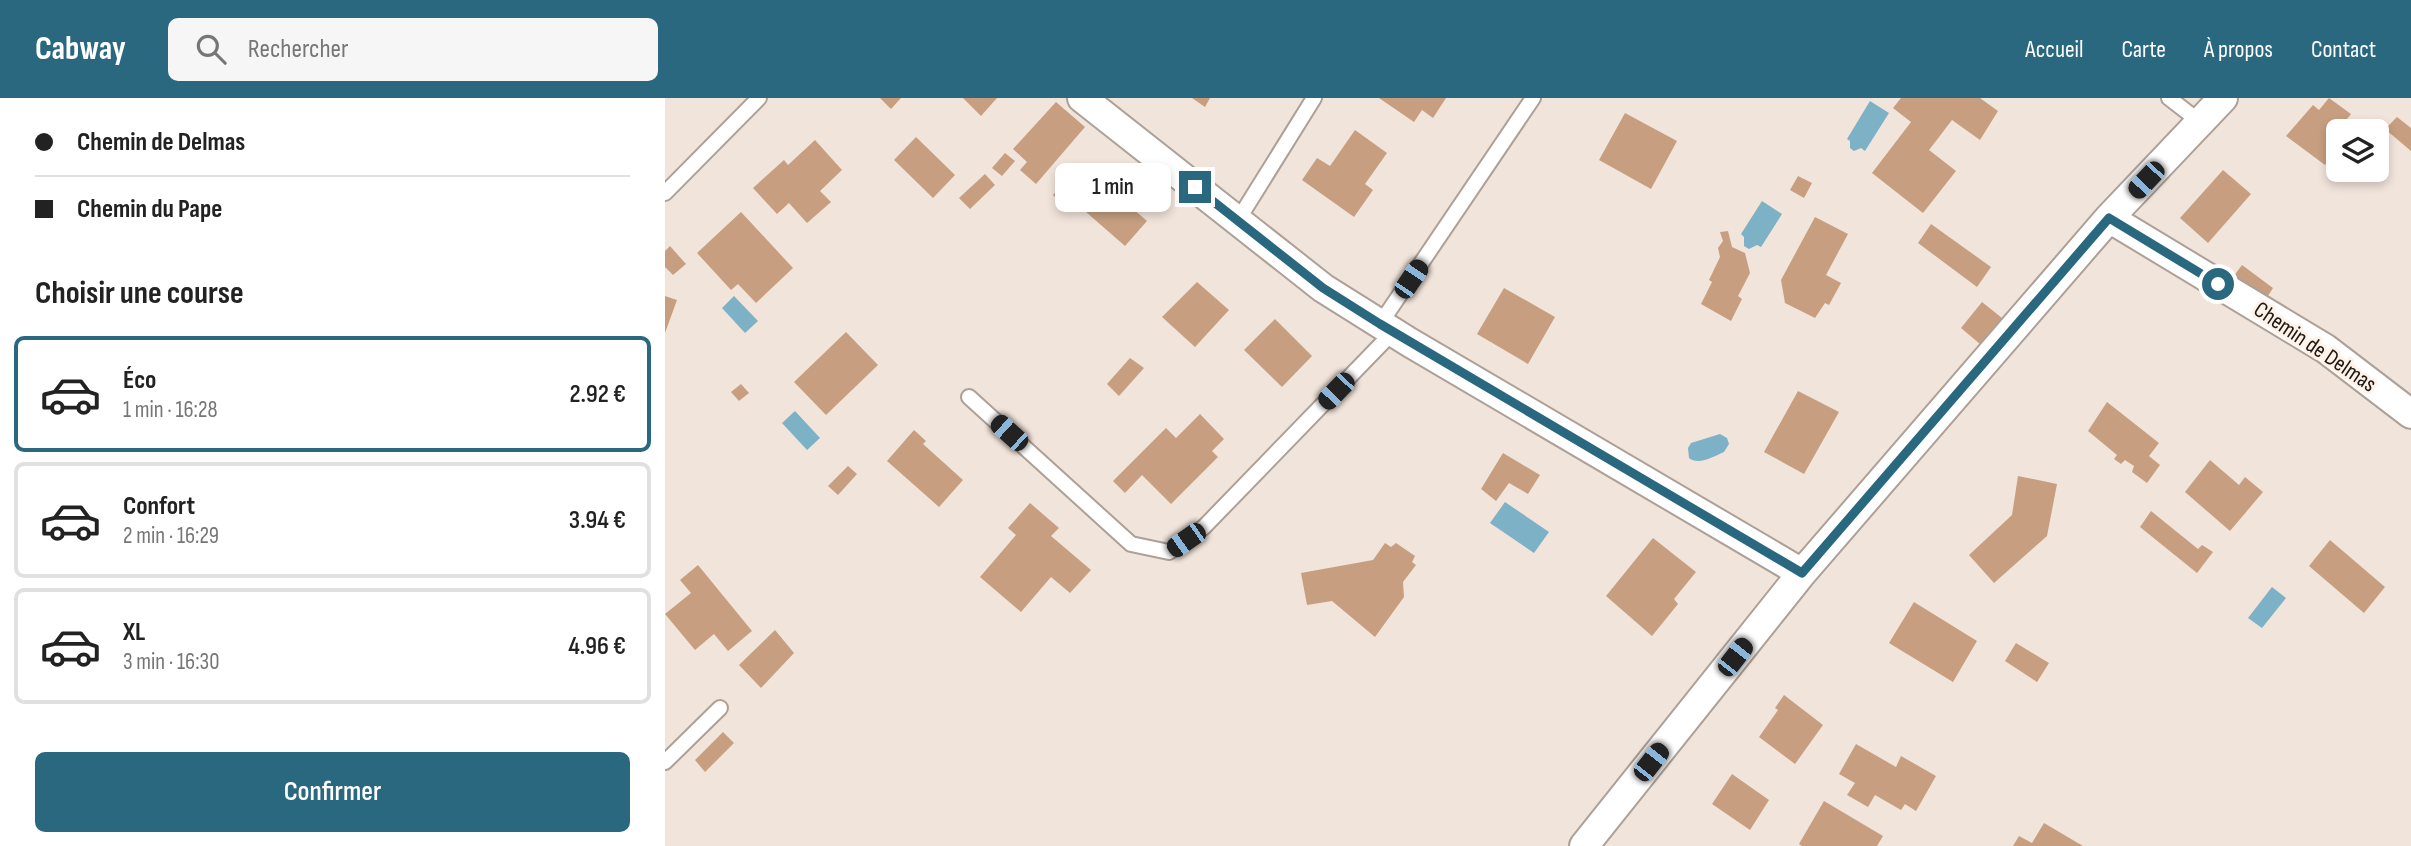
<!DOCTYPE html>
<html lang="fr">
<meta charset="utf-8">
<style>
:root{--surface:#fff;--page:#f6f6f6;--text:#222;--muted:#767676;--line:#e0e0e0;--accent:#29687e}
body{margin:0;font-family:"Sofia Sans Condensed",sans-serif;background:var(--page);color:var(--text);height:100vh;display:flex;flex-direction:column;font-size:26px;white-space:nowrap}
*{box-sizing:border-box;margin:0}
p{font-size:23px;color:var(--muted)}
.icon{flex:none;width:38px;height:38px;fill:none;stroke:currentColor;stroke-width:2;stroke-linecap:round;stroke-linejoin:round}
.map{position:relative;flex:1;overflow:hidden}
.sheet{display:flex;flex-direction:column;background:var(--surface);width:665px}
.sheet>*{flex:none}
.top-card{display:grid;align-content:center;height:154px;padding:0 35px;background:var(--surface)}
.buttons{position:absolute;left:1661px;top:21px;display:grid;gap:14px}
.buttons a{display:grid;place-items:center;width:63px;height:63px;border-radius:10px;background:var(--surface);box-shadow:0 4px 10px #0003;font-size:35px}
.end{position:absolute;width:32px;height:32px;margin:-16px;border:9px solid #29687e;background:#fff;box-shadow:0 0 0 4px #fff}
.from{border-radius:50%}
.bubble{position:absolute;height:49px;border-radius:10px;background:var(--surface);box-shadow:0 4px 10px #0003;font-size:23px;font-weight:600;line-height:49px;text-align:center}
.car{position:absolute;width:21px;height:42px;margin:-21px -10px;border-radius:9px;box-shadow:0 0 5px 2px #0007;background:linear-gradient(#222 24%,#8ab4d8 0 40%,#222 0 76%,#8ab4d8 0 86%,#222 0)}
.top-card b{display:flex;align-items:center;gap:24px;height:66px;font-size:26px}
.top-card b+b{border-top:2px solid var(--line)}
.top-card i{width:18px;height:18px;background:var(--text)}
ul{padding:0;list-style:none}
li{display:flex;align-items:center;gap:21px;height:116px;margin:0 14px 10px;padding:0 21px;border:4px solid var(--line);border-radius:10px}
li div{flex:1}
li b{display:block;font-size:26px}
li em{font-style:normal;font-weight:600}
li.current{border-color:var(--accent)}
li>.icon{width:63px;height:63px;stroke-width:1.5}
h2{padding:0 35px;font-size:32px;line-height:84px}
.cta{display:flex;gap:14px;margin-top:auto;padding:14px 35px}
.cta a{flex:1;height:80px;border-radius:10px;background:var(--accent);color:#fff;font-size:28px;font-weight:600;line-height:80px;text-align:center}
header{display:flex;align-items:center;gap:42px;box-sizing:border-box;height:98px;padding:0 35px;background:var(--accent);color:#fff}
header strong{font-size:33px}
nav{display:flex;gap:38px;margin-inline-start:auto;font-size:24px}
.search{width:490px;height:63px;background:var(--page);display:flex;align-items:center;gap:18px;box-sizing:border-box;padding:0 24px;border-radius:10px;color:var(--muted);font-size:26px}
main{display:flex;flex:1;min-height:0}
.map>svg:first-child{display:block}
.water{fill:#7cb1c6}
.building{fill:#c79f80}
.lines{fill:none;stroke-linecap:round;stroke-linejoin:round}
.lane-casing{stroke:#aca097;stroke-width:18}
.street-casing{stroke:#aca097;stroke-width:32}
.lane{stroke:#fff;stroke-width:14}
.street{stroke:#fff;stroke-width:28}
.route{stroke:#29687e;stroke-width:9}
.labels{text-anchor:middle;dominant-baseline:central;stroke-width:6;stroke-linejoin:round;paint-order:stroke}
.street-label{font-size:23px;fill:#1c1814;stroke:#fff2e8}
</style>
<header>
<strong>Cabway</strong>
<div class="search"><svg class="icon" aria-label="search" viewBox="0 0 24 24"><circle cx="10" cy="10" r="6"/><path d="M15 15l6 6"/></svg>Rechercher</div>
<nav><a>Accueil</a><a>Carte</a><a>À propos</a><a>Contact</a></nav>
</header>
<main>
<section class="sheet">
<div class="top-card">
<b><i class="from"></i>Chemin de Delmas</b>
<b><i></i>Chemin du Pape</b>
</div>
<h2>Choisir une course</h2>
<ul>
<li class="current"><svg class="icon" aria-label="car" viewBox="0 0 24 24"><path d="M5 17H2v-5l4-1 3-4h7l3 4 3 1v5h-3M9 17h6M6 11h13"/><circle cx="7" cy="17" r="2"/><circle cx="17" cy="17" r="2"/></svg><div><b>Éco</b><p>1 min · 16:28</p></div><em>2.92 €</em></li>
<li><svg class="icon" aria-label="car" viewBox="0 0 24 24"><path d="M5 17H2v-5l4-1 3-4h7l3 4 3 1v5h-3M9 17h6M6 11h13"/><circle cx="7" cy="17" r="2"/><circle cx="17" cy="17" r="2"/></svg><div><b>Confort</b><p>2 min · 16:29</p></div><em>3.94 €</em></li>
<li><svg class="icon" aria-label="car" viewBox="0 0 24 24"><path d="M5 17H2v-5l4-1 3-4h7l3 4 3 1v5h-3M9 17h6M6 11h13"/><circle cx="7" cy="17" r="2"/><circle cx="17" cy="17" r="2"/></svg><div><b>XL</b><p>3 min · 16:30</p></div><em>4.96 €</em></li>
</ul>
<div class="cta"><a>Confirmer</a></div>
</section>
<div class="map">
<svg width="1746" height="748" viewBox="0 0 1746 748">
<rect width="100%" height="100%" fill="#f1e4db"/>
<path class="water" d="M1205,3L1224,15L1200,53L1196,50L1189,53L1185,50V43L1182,41Z
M1097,103L1117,116L1096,149L1092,147L1084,151L1079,148V139L1076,136Z
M69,198L93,223L80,235L57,210Z
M130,313L155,340L142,352L117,325Z
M1055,336L1062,340L1064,346L1059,354C1049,358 1034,368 1024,360L1023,350L1026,345Z
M840,404L884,434L869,455L825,425Z
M1607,489L1621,500L1597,530L1583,520Z"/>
<path class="building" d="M215,0H236L226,11Z
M298,0H332L316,18Z
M527,0H545L540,9Z
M714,0H781L768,20L757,12L749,24Z
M1236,0H1315L1333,13L1315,42L1287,22L1271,43L1264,52L1291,73L1258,115L1207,75L1246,24L1228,10Z
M1664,0L1686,16L1678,26L1687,33H1673V52L1660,67L1621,38L1648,7L1654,12Z
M391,4L420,29L371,86L355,72L362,64L348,51Z
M960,15L1012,43L986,91L934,62Z
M1732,19L1746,30V53L1720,31Z
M690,32L722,55L700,86L708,92L689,119L637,82L652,60L665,68Z
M251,39L290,77L268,100L229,62Z
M150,42L177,72L155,93L166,104L142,125L124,105L112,116L88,90L119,62L123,67Z
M340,55L350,63L337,78L327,70Z
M416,66L482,123L460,148L413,107L406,114L388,97Z
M1558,72L1586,96L1543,145L1515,120Z
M320,76L330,87L305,111L294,100Z
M1133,78L1147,85L1139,100L1125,92Z
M76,114L128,170L91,205L73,186L66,192L32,155Z
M1150,119L1183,136L1161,177L1176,185L1164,207L1160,205L1150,220L1120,205L1116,182Z
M1266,126L1326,169L1312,189L1253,145Z
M1063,133L1067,149L1080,155L1085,175L1073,198L1077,201L1066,223L1036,206L1047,184L1044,182L1055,159L1053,150L1058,143L1055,134Z
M5,148L21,166L8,177L0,169V153Z
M1577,167L1608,190L1601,201L1568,179Z
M532,184L564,212L530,249L497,219Z
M839,190L890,219L863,266L812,236Z
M0,198L12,202L0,235Z
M1317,204L1337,220L1315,246L1296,230Z
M610,221L647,258L617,289L579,252Z
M181,234L213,267L161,317L129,284Z
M465,260L479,270L454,298L442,286Z
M76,286L84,295L74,303L66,294Z
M1133,293L1174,314L1139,376L1099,354Z
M1442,304L1494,345L1484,358L1495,367L1482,385L1467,374L1469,368L1460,362L1456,366L1449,361L1452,357L1423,333Z
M535,316L559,341L547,353L553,359L506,406L477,377L460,395L448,383L501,330L511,340Z
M249,332L261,343L258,346L298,382L274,409L222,363Z
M838,355L875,377L863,396L844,385L831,403L816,391Z
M1545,362L1574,387L1580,379L1598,394L1565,433L1520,394Z
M183,368L192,376L173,397L163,388Z
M1353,378L1392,386L1382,438L1329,485L1304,457L1347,417Z
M365,405L394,430L386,438L426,472L405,495L386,479L356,514L315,479L351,437L343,430Z
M1486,413L1533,451L1537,447L1548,454L1532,475L1475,429Z
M988,440L1031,474L1009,501L1013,506L987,538L941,498Z
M1665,442L1720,489L1699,515L1644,468Z
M720,445L726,449L731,445L750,458L747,464L751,467L738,484L739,499L710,539L667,503L642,507L636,475L708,462Z
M33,467L87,533L63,553L49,536L30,552L0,516L26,495L15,482Z
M1249,504L1312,543L1288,584L1224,545Z
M110,532L129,555L96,590L74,567Z
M1351,545L1384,565L1372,584L1340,563Z
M1119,597L1158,627L1130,666L1094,639L1113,612L1110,610Z
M58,634L69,645L40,674L30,662Z
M1191,646L1231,669L1236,658L1271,678L1251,713L1240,706L1236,712L1210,697L1203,709L1182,697L1190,685L1174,676Z
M1067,676L1104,702L1085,732L1047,706Z
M1159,703L1218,738L1212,748H1137L1134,746Z
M1379,725L1418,748H1348L1354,738L1367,745Z"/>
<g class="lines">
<defs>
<path id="lane" d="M1504,0L1535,24
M0,95L94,0
M573,122L649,0
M715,226L868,0
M304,299L466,446L504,454L539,429L728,234
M0,664L55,610"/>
<path id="street" d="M417,0L658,190L744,244L1137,475
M1444,120L1661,251L1746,316
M919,748L1137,475L1444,120L1558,0"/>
</defs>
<use href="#lane" class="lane-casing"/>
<use href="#street" class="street-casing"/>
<use href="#lane" class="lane"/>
<use href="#street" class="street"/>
</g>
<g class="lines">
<path class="route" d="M530,89L658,190L715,226L1137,475L1444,120L1553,186"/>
</g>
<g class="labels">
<g class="street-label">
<text transform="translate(1650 249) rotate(34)">Chemin de Delmas</text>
</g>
</g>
</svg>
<div class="buttons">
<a><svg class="icon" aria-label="layers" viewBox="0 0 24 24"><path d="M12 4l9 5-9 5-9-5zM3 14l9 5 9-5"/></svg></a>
</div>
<i class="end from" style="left:1553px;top:186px"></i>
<i class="end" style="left:530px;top:89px"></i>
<div class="bubble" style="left:390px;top:65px;width:116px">1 min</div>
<i class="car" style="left:1481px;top:82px;rotate:223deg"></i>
<i class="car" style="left:746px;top:181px;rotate:34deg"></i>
<i class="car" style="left:671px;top:293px;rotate:224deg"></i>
<i class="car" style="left:344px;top:335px;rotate:312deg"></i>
<i class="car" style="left:521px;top:442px;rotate:235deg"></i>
<i class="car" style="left:1070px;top:559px;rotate:38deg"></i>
<i class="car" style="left:986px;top:664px;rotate:38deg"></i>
</div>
</main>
